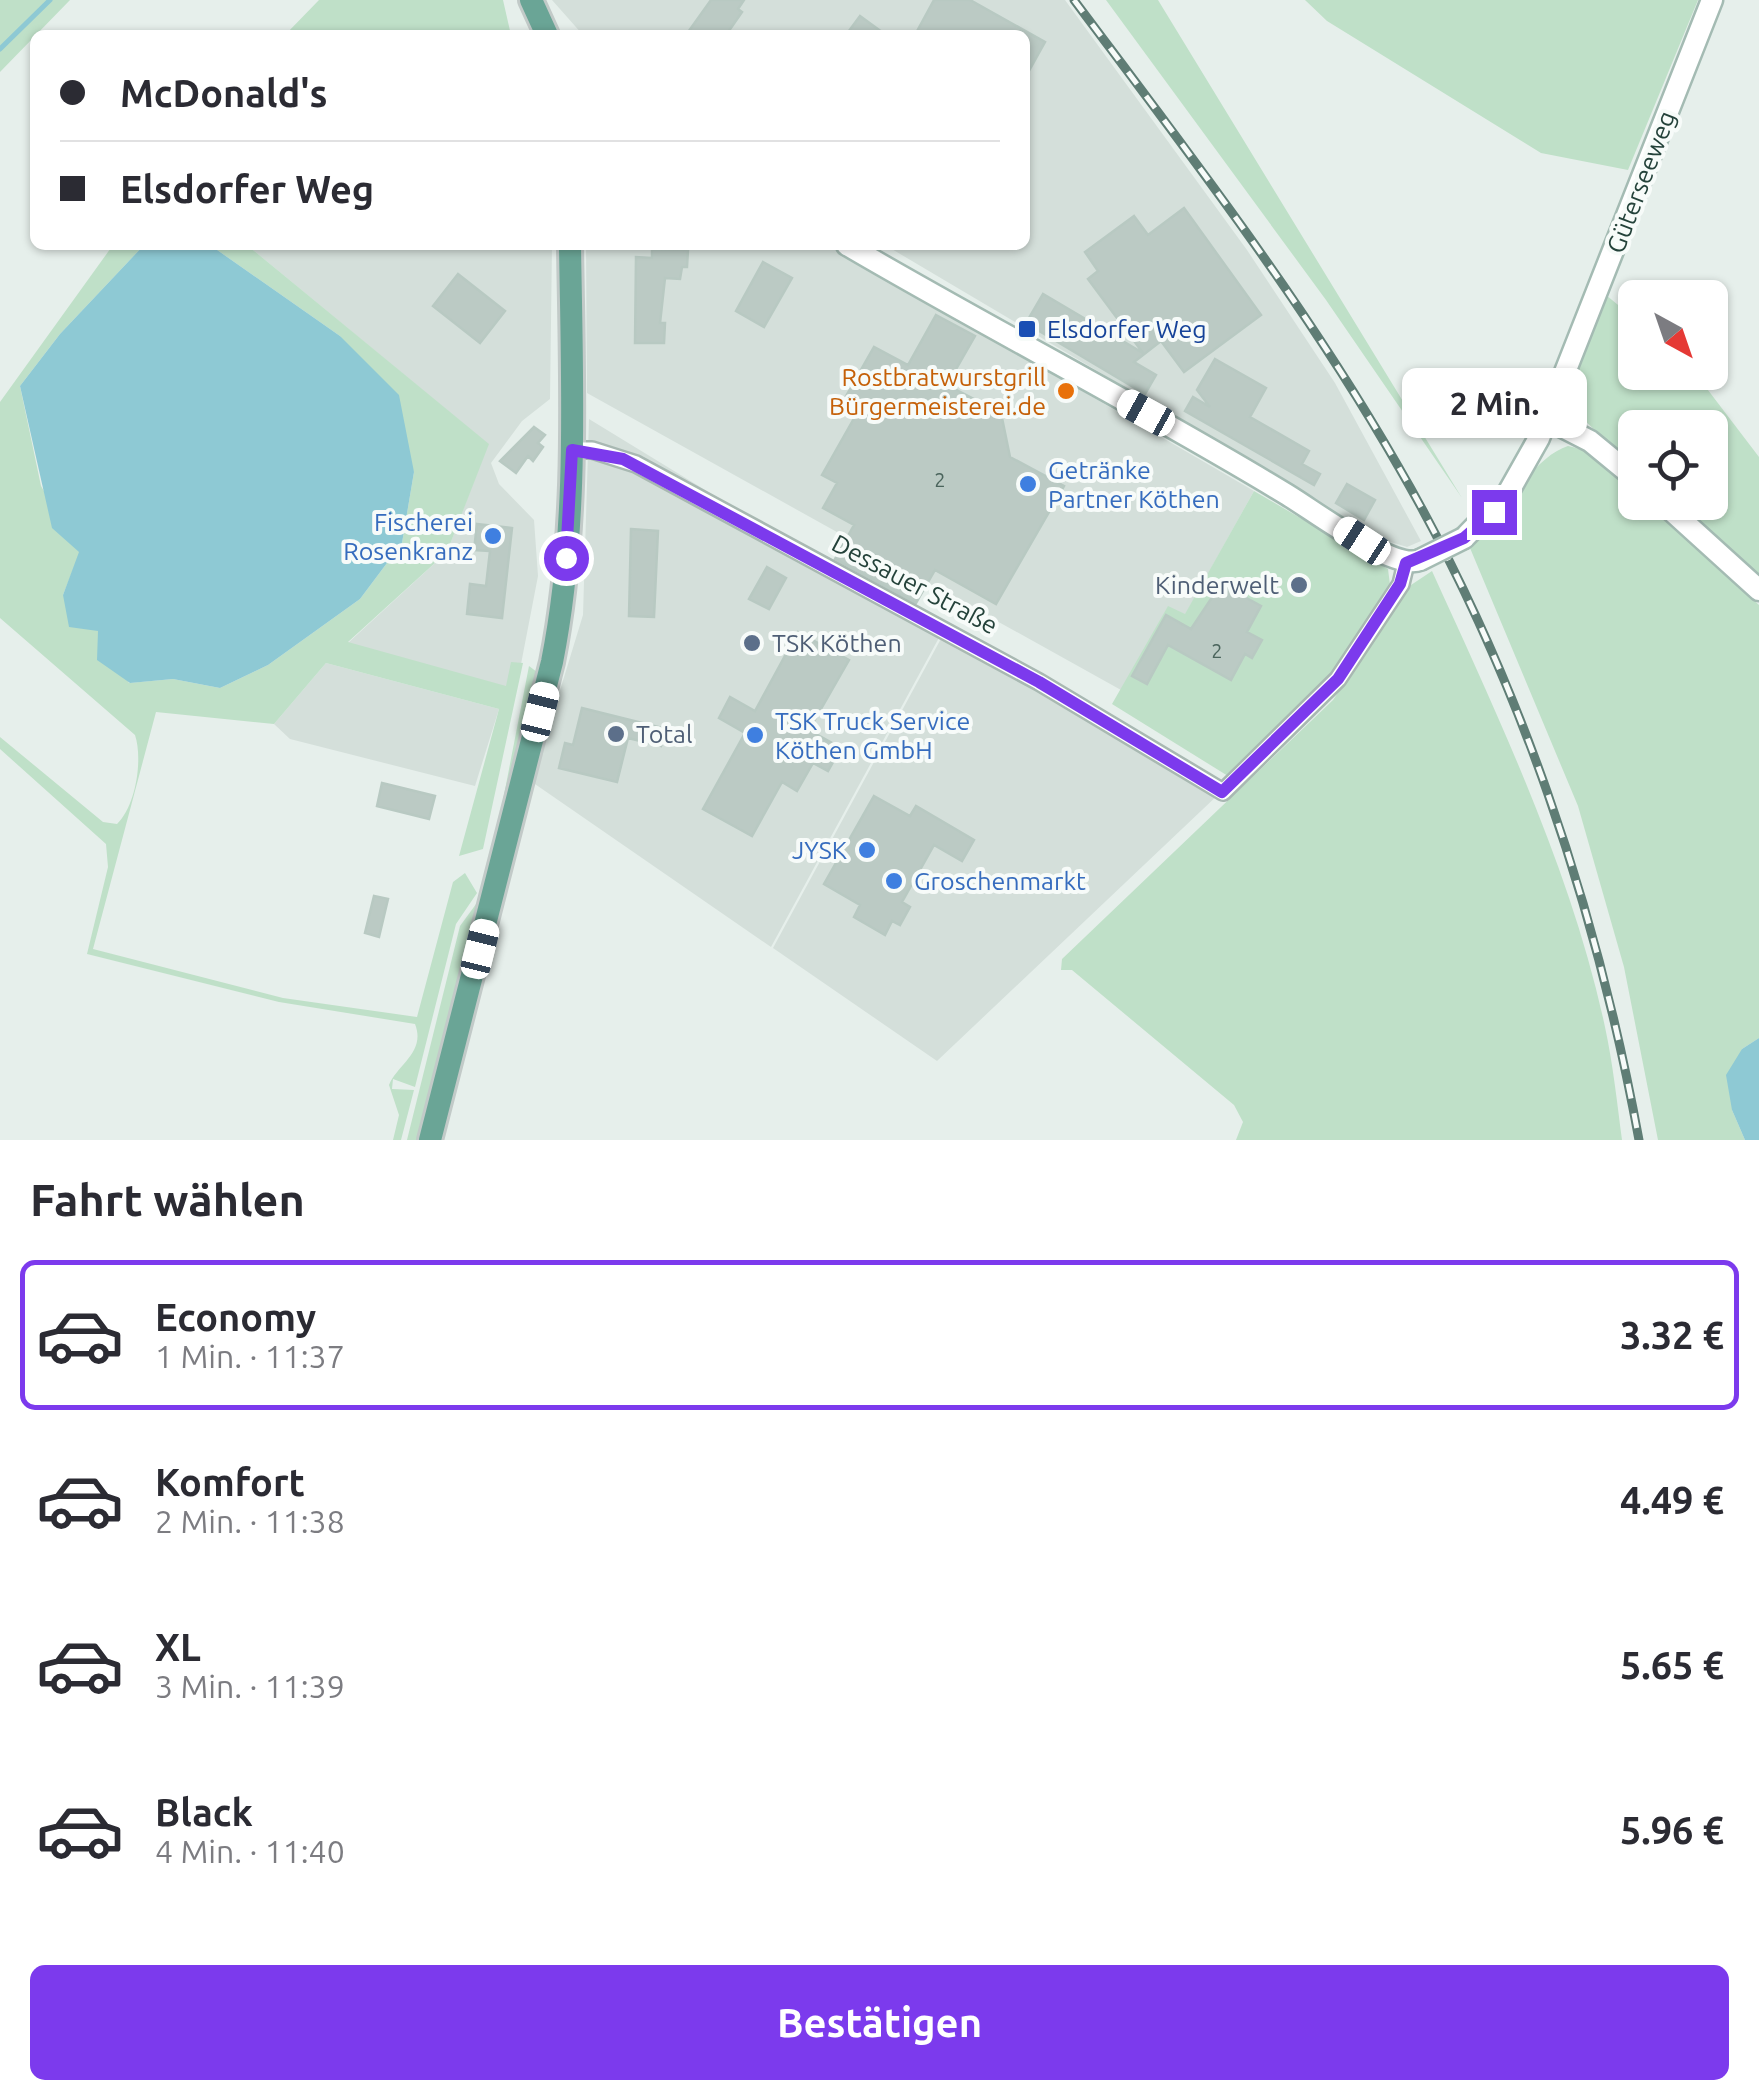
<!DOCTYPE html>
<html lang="de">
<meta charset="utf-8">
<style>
:root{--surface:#fff;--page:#f2f2f3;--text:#2b2b33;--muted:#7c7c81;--line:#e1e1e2;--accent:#7c3aed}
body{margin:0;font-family:Ubuntu,sans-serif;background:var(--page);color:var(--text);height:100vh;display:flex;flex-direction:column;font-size:38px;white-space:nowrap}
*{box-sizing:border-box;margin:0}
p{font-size:32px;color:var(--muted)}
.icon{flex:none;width:55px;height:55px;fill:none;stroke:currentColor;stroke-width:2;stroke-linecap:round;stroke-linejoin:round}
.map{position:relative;height:1140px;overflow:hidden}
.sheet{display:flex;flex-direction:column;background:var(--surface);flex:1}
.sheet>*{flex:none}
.guide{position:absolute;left:30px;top:30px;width:1000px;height:220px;border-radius:15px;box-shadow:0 2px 8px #0004;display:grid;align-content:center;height:220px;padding:0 30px;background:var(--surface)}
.needle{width:65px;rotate:140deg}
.fabs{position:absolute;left:1618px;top:280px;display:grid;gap:20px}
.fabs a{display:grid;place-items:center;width:110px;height:110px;border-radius:15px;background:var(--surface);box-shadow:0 2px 8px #0004;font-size:50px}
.end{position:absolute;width:45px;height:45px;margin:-22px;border:12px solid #7c3aed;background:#fff;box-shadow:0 0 0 5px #fff}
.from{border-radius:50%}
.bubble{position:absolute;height:70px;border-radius:15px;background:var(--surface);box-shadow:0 2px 8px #0004;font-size:32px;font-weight:700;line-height:70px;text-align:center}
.car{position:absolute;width:30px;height:60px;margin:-30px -15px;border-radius:12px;box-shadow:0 0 8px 2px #0007;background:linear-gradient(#fff 24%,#345 0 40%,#fff 0 76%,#345 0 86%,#fff 0)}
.guide b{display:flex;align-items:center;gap:35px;height:95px;font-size:38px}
.guide b+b{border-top:2px solid var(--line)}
.guide i{width:25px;height:25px;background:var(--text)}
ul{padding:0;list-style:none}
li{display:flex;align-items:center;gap:30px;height:150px;margin:0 20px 15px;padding:0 10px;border:5px solid transparent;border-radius:15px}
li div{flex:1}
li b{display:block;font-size:38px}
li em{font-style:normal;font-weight:700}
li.current{border-color:var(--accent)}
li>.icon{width:90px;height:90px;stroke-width:1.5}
h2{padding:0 30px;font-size:45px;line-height:120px}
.action{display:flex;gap:20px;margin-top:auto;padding:20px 30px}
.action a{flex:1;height:115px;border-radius:15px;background:var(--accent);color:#fff;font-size:40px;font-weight:700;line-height:115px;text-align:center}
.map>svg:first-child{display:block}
.built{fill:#d4dfda}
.green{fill:#bfe0c8}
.water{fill:#8ec9d4}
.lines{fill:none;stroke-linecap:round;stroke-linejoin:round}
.stream{stroke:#8ec9d4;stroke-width:5}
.building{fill:#bbcac4;stroke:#b8c9c2;stroke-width:2.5}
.street-casing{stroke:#a8b8b2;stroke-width:20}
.secondary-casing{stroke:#a4bbb3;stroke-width:25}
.primary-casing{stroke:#c2cac8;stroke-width:28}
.street{stroke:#fff;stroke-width:15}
.secondary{stroke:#fff;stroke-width:20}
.primary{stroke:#6aa596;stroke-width:22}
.rail-casing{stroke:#5f7d75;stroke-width:9}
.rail{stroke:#f7fbf9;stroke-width:5;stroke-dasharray:15;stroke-linecap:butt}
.secondary-bridge-casing{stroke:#a4bbb3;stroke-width:25;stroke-linecap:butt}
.secondary-bridge{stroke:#fff;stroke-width:20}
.route{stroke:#7c3aed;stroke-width:12}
.transit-dot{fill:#1a4fb4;stroke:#f7fbf9;stroke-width:4}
.food-dot{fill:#e8710a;stroke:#f7fbf9;stroke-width:4}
.shop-dot{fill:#3f7fe0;stroke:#f7fbf9;stroke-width:4}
.service-dot{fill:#5c6f8a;stroke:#f7fbf9;stroke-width:4}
.labels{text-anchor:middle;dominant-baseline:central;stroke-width:8;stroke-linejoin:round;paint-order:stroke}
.number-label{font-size:20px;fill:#4a645c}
.street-label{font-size:25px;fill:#24423a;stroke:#f7fbf9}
.transit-label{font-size:25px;fill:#164399;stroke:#f7fbf9;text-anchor:start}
.food-label{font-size:25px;fill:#c56008;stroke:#f7fbf9;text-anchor:end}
.shop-label{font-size:25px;fill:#366cbe;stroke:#f7fbf9;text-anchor:start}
.service-label{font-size:25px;fill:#4e5e75;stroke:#f7fbf9;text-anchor:start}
</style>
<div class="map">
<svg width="1759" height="1140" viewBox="0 0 1759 1140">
<rect width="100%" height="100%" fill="#e6efeb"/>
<path class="built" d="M552,0H1065L1247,250L1335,383L1421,541L1407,547L1381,539L885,245H1025V35H583Z
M247,245H552L550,399L522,421L491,463L499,484L534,520L538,576L516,690L348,643L447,552L488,444Z
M586,245H831L1254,491L1185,615L1168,607L1121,690L587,393Z
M589,419L941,634L771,947L532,782L583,615Z
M943,635L1221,792L937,1061L773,948Z
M326,663L499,709L475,786L290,739L274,724Z"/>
<path class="green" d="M0,0H70L0,72Z
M319,0H503L511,35H285Z
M1106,0H1158L1462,498L1326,300Z
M1305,0H1698L1628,170L1541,153L1327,21Z
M113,245H144L60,334L20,386L41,486L80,552L63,595L98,631L129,683L173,679L220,688L268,665L360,599L402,543L414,472L340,336L210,245H247L489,444L447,552L348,642L506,686L511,662L523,663L483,849L459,856L499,709L326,663L274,724L156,712L93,949L283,998L417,1017L453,882L465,873L477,893L456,924L415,1087L393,1079L392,1089L414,1090L401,1140H393L399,1115L389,1085C398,1064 426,1052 415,1024L279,1002L87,954L108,867L106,844L0,749V737L103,822L117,824C136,806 143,759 135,735L0,618V402Z
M1606,295L1635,319V372L1695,373L1759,457V583L1671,503L1710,502V428H1635V469L1576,412C1559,378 1593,328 1606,295Z
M1568,446C1597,452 1614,470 1635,490V502L1649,503L1759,605V1038L1742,1049L1732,1110L1745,1140H1658L1624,967L1578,806L1470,548C1501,518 1532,457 1568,446Z
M1254,491L1388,569L1390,585L1329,676L1228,776L1112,704L1168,606L1185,614Z
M1432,571C1497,714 1572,872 1605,1027C1613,1064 1617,1102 1622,1140H1236L1243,1122L1234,1105L1072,970H1061L1062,959L1333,700L1411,585Z
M529,666L537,672L517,771L496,836Z
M479,900L480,910L422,1140H407L460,926Z"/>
<path class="water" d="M144,245H210L340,336L399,395L414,472L402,543L360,599L268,665L220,688L173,679L130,683L97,660L98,631L69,627L63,595L79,552L52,528L20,386L60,334Z
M1759,1038V1140H1745L1732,1110L1726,1075L1742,1049Z"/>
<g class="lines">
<path class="stream" d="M0,49L50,0"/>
</g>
<path class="building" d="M711,0H744L738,9L742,12L726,35H686Z
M934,0H970L1045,42L1025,78V35H915Z
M860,16L886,35H846Z
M1184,208L1261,315L1184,372L1161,341L1134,362L1156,375L1145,394L1026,323L1043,294L1143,353L1088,279L1098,271L1085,252L1134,216L1148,235Z
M652,249L688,250L687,267H682L680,279L665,278L660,323H665L664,343H635L636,257L652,258Z
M763,262L792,278L764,327L736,311Z
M458,274L505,311L480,343L433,306Z
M936,315L975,336L947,385L1001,413L1010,457L1064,486L996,604L935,570L916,603L835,559L854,525L823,508L837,483L822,475L861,406L845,398L874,347L908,365Z
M1215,359L1266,388L1250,417L1309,451L1302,464L1320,474L1314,485L1185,411L1193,397L1210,407L1197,390Z
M534,427L545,435L538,443L543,447L533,461L528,456L516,473L500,461Z
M1347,484L1375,500L1364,520L1336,503Z
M477,524L512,528L502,618L467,614L470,584L486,586L490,551L474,550Z
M631,529L658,531L654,617L629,616Z
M767,567L786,578L769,609L749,599Z
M1221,584L1261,606L1247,632L1262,640L1252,658L1245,654L1231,680L1168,645L1147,684L1132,676L1166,615L1191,629Z
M798,632L849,660L809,730L841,748L828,771L813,763L797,791L782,782L752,836L703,809L745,733L719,718L730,697L755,711Z
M582,708L666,729L661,746L628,738L617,782L559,768L565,743L573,745Z
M382,783L435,796L429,819L377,806Z
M874,796L910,816L916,806L974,840L962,861L934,845L902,902L910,907L900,925L892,921L885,935L854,917L860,905L824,884Z
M374,896L388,899L379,937L365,933Z"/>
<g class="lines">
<defs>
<path id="street" d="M572,450H592L636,464L1039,682L1223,792L1338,679L1401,584L1406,563"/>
<path id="secondary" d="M847,245C992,330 1143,407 1286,494C1313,510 1393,571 1420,560
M1547,419L1590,441L1635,478
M1662,502L1759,590
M1464,538L1508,493L1539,438L1712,0"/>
<path id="primary" d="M531,0L547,35
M430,1140L552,662C579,526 572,384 570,245"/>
</defs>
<use href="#street" class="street-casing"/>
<use href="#secondary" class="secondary-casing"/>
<use href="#primary" class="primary-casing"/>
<use href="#street" class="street"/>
<use href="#secondary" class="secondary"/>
<use href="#primary" class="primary"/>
<defs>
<path id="rail" d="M1074,0C1187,151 1304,302 1398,466C1518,673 1596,905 1639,1140"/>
</defs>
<use href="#rail" class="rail-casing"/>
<use href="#rail" class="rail"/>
<defs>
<path id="secondary-bridge" d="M1420,560L1464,538"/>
</defs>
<use href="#secondary-bridge" class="secondary-bridge-casing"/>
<use href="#secondary-bridge" class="secondary-bridge"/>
</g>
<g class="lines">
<path class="route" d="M566,558L572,450L623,459L1039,682L1222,792L1338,679L1400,584L1406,563L1464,538L1494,512"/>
</g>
<rect class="transit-dot" x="1017" y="319" width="20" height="20" rx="5"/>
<circle class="food-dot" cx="1066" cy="391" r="10"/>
<g class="shop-dot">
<circle cx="1028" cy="484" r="10"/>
<circle cx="493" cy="536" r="10"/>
<circle cx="755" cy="735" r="10"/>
<circle cx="867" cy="850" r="10"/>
<circle cx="894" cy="881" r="10"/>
</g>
<g class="service-dot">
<circle cx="1299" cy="585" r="10"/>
<circle cx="752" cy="643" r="10"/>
<circle cx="616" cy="734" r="10"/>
</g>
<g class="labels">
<g class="number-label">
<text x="940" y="479">2</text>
<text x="1217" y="650">2</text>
</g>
<g class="street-label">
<text transform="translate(1641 182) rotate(-69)">Güterseeweg</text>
<text transform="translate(915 584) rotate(28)">Dessauer Straße</text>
</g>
<g class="transit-label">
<text x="1047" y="329">Elsdorfer Weg</text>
</g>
<g class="food-label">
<text x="1046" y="377">Rostbratwurstgrill<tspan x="1046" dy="29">Bürgermeisterei.de</tspan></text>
</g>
<g class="shop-label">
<text x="1048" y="470">Getränke<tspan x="1048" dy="29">Partner Köthen</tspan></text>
<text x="473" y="522" text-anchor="end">Fischerei<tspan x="473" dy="29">Rosenkranz</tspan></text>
<text x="775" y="721">TSK Truck Service<tspan x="775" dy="29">Köthen GmbH</tspan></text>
<text x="847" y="850" text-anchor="end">JYSK</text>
<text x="914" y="881">Groschenmarkt</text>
</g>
<g class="service-label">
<text x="1279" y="585" text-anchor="end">Kinderwelt</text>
<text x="772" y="643">TSK Köthen</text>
<text x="636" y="734">Total</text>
</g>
</g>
</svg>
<div class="fabs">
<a><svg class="needle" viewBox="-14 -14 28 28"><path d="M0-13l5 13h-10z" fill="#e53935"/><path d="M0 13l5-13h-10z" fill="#7c7c81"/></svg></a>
<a><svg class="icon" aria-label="locate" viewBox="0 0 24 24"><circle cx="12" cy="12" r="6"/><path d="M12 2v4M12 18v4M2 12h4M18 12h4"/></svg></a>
</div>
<i class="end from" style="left:566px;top:558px"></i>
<i class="end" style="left:1494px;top:512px"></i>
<div class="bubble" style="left:1402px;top:368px;width:185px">2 Min.</div>
<i class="car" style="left:1146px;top:413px;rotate:299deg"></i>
<i class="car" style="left:1362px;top:541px;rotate:303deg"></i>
<i class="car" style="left:540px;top:712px;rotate:14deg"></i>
<i class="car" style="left:480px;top:949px;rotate:14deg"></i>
<div class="guide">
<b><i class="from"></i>McDonald's</b>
<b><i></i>Elsdorfer Weg</b>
</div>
</div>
<section class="sheet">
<h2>Fahrt wählen</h2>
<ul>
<li class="current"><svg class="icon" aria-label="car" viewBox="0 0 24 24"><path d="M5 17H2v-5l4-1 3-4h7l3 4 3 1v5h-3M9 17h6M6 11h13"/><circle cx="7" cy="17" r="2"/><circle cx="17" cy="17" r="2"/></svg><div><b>Economy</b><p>1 Min. · 11:37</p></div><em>3.32 €</em></li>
<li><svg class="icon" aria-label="car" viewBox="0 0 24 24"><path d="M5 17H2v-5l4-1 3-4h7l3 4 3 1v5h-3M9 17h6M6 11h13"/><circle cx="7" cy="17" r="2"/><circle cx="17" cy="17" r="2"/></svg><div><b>Komfort</b><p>2 Min. · 11:38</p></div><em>4.49 €</em></li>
<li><svg class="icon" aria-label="car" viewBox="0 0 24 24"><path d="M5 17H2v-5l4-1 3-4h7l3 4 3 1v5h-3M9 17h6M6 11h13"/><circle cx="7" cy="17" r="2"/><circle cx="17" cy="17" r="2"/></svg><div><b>XL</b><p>3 Min. · 11:39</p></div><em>5.65 €</em></li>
<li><svg class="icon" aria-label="car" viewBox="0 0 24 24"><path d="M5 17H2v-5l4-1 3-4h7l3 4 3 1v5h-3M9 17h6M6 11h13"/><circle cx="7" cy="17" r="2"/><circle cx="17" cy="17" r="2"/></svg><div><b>Black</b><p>4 Min. · 11:40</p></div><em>5.96 €</em></li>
</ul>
<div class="action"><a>Bestätigen</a></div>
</section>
